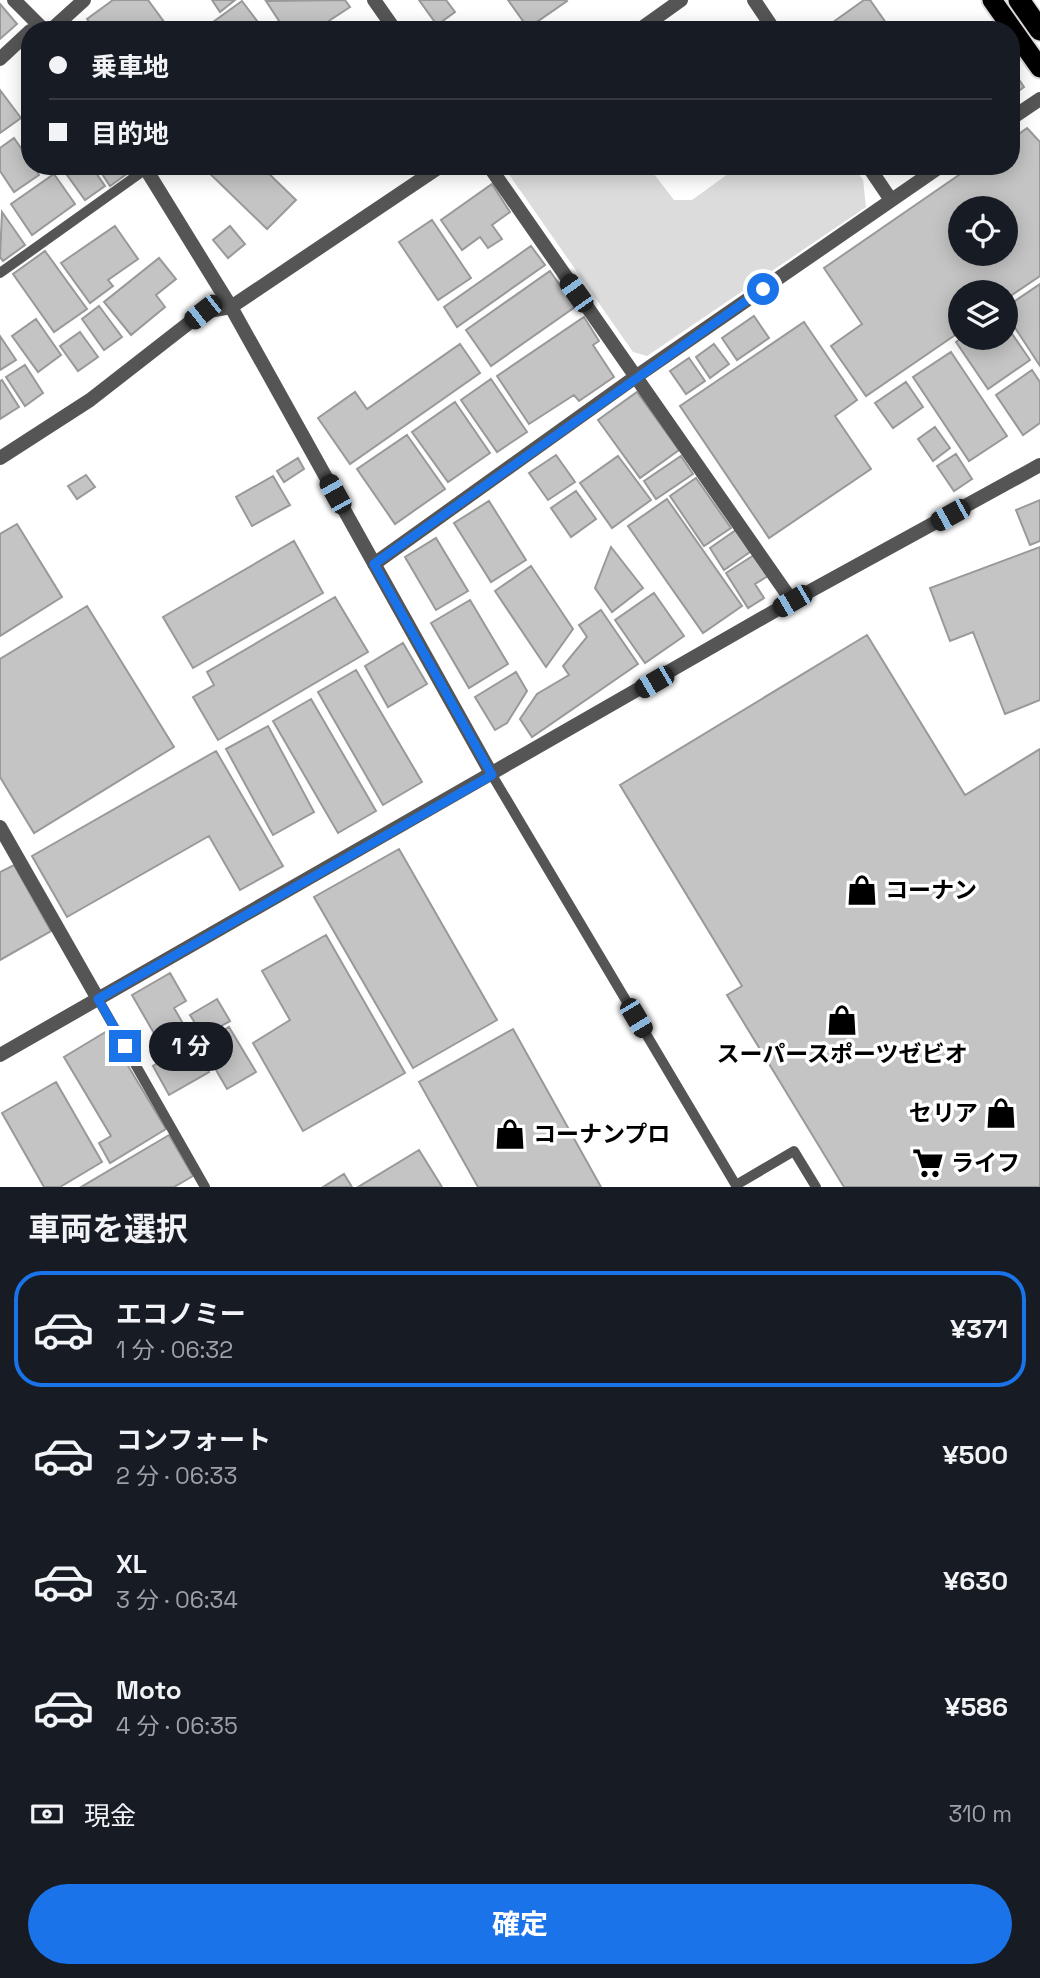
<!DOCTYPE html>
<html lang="ja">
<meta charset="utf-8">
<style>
:root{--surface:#171b24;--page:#20242c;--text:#f1f3f6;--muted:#9ea1a6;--line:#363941;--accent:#1a73e8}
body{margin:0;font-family:"Space Grotesk","Noto Sans JP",sans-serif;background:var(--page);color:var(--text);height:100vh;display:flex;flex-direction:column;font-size:26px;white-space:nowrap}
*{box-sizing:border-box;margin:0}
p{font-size:23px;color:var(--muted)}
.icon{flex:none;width:38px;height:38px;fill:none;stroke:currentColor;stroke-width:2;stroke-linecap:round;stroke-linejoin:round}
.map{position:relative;height:1187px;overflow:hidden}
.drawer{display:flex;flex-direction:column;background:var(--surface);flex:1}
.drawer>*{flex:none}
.hud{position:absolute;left:21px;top:21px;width:999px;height:154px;border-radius:28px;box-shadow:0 4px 18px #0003;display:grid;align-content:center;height:154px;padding:0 28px;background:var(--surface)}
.fabs{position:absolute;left:948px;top:196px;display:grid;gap:14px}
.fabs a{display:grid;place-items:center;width:70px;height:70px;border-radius:50%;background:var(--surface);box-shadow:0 4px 18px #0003;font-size:35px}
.end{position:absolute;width:32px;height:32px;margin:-16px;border:9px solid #1a73e8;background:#fff;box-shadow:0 0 0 4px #fff}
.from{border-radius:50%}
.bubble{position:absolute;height:49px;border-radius:24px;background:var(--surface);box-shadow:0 4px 18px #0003;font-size:23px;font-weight:700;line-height:49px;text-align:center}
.car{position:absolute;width:21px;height:42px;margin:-21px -10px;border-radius:9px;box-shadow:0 0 5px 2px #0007;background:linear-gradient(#222 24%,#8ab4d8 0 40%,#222 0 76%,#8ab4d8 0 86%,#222 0)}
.hud b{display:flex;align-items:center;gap:24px;height:66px;font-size:26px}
.hud b+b{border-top:2px solid var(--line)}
.hud i{width:18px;height:18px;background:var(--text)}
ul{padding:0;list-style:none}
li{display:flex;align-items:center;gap:21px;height:116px;margin:0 14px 10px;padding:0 14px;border:4px solid transparent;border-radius:28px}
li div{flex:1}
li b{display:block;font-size:26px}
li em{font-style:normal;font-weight:700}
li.active{border-color:var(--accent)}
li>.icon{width:63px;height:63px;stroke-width:1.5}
h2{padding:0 28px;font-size:32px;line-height:84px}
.pay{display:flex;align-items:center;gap:18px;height:77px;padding:0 28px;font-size:26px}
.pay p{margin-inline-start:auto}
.cta{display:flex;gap:14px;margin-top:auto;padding:14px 28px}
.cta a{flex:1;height:80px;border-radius:42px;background:var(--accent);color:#fff;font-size:28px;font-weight:700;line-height:80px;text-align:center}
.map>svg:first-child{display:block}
.green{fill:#dcdcdc}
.building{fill:#c4c4c4;stroke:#999;stroke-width:2;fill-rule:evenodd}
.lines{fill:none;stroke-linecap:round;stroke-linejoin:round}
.trunk-casing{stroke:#dbdbdb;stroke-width:23}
.motorway-casing{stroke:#dbdbdb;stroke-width:24}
.service{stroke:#555;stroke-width:10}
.minor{stroke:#555;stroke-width:14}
.tertiary{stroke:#555;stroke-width:14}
.trunk{stroke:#000;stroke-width:19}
.motorway{stroke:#000;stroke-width:21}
.route{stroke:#1a73e8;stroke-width:9}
.labels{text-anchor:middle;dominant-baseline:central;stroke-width:7;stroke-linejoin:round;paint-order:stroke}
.poi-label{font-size:23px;font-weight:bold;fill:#000;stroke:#fff;text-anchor:start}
</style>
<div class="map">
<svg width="1040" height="1187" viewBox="0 0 1040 1187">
<rect width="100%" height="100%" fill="#fff"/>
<path class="green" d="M508,166H648L674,200H692L739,166H853L863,180L866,207L647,356L633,352L508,173Z"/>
<path class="building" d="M113,0H148L170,30H95L87,19Z
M212,0H235L220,12Z
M345,0L350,7L315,30H285L266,1Z
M419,0H446L455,12L437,25Z
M508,0H566L567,1L528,28Z
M864,0H870L891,30H832L829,25Z
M242,1L263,29L202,30Z
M0,4L17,24L0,39Z
M30,65V104L23,95L22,71Z
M1012,69L1024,87L1012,96Z
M0,90L21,118L0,133Z
M1027,128L1040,142V276L1006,299V292H961V331L866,396L831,346L862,324L824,268L972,166H1012V139ZM961,208H1006V254H961Z
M14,138L30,161V166H34L39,175L14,192L0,171V148Z
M65,166H91L105,186L85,200L62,168Z
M97,166H129L132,170L110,186Z
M202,166H261L296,200L267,229Z
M54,174L75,204L32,235L11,204Z
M492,184L510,212L492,225L502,239L488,248L480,237L462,250L441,220Z
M2,212L25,245L3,261L0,257Z
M432,220L471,278L438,300L399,242Z
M115,226L138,259L108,280L113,286L90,303L61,263Z
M230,226L245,244L228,258L213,240Z
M531,246L545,265L457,327L444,307Z
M45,251L87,309L54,332L13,274Z
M159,258L176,279L156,295L165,307L131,335L104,302Z
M550,271L575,307L491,366L466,330Z
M1040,284V366L1006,314V307Z
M99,306L122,337L104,350L82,319Z
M754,316L769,338L737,360L722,338Z
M584,317L599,341L593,345L614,377L579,401L574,395L529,424L497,376Z
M36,319L61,355L38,372L12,336Z
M804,322L857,400L835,416L871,469L769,538L680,406Z
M1006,325L1030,360L988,389L956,342L962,338H1006Z
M80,332L98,357L78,371L60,346Z
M0,336L16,360L0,370Z
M460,344L480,373L350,464L318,418L355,392L367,409Z
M714,344L729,364L710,378L696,357Z
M951,352L1007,436L969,461L913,377Z
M689,358L705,381L686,394L670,371Z
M25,365L43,393L25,406L6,377Z
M1032,370L1040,382V423L1023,435L996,395Z
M491,379L527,432L497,452L461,400Z
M2,380L19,407L0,419V381Z
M906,382L923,407L893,428L875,403Z
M637,392L679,450L640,478L598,420Z
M455,402L490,453L448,482L412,432Z
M935,427L950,448L933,461L918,439Z
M407,435L445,489L395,524L357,469Z
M956,454L972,479L954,491L937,466Z
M556,455L575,482L548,500L529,473Z
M618,456L651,500L612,528L580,483Z
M681,456L693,474L656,499L644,481Z
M298,458L304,469L284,482L277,471Z
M86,475L95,487L77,499L68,486Z
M273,476L290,505L252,526L236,497Z
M696,478L731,528L704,546L670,496Z
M576,491L596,519L571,537L551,508Z
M667,499L742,606L703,633L628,526Z
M1040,500V541L1030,545L1016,510Z
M489,501L526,560L491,582L454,523Z
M17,524L62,597L0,636V534Z
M736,530L750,552L724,570L710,548Z
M436,538L468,591L436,610L405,557Z
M294,541L323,593L193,668L163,617Z
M611,547L643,588L612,612L595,588Z
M1040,547V700L1005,714L973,632L950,641L930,588Z
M754,555L768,576L755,584L764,598L748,608L726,573Z
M531,566L573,629L546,667L495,591Z
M654,593L684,636L645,663L615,620Z
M335,597L368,652L218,740L193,697L214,685L207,672Z
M470,600L508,664L469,688L431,623Z
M87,606L174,747L34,833L0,777V659Z
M601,610L638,664L532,737L520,719L537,694L569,675L563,666L587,637L579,625Z
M867,635L965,795L1040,749V1187H844L727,995L742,986L620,785Z
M403,643L427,684L388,707L365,666Z
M356,670L422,782L383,805L318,692Z
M516,672L527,691L507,723L495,730L475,697Z
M311,699L376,811L338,833L273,721Z
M268,726L314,812L273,835L226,749Z
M216,751L283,866L240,890L209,836L67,917L32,856Z
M399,849L497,1020L413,1068L314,897Z
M14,865L51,931L0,960V872Z
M326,935L405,1073L303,1131L253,1043L290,1020L262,971Z
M170,973L186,1001L174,1008L185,1027L159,1042L132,995Z
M217,999L230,1021L203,1036L190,1015Z
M229,1027L256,1072L227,1089L201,1044Z
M513,1029L601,1187H478L419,1082Z
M107,1031L166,1129L110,1163L99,1143L111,1136L64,1057Z
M193,1043L209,1072L169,1095L153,1066Z
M56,1082L102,1162L60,1187H44L2,1113Z
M169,1135L193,1176L174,1187H81Z
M419,1150L442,1187H358Z
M344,1174L352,1187H323Z"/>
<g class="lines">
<defs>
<path id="trunk" d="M992,0L1040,68"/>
<path id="motorway" d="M1019,0L1040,30"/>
</defs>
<use href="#trunk" class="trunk-casing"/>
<use href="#motorway" class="motorway-casing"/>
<path class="service" d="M0,273L146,169
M492,775L737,1187
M98,999L205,1187
M736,1185L794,1151L816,1187"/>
<path class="minor" d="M14,0L44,30
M374,0L395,30
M754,0L774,30
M51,30L84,0
M0,59L30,31
M1012,118L1040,99
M144,166L231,307L492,775
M489,166L792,601
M868,166L891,200
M0,458L90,400L203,312L231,307
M374,564L634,378L941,166
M0,827L98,999
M0,1055L792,601L1040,465"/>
<path class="tertiary" d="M639,30L681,0
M231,307L441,166"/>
<use href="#trunk" class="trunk"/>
<use href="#motorway" class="motorway"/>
</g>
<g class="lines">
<path class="route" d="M125,1046L98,999L492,775L374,564L763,289"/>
</g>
<defs>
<symbol id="shop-bare" viewBox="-9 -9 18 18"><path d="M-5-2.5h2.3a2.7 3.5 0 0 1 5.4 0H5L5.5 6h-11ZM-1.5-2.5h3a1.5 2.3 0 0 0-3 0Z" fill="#000" stroke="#fff" stroke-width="2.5" paint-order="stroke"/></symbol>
<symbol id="supermarket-bare" viewBox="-9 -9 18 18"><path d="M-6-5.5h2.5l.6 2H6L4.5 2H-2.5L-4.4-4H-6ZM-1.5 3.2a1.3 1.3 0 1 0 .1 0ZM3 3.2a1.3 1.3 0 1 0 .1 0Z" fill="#000" stroke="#fff" stroke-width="2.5" paint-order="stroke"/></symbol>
</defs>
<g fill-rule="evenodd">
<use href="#shop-bare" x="840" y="868" width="44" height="44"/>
<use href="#shop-bare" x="820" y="998" width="44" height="44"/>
<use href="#shop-bare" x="979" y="1091" width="44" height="44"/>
<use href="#shop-bare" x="488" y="1112" width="44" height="44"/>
<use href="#supermarket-bare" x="906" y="1141" width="44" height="44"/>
</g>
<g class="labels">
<g class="poi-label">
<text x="885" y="890">コーナン</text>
<text x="842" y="1054" text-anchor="middle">スーパースポーツゼビオ</text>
<text x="978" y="1113" text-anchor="end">セリア</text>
<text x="533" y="1134">コーナンプロ</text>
<text x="951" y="1163">ライフ</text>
</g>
</g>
</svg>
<div class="fabs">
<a><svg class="icon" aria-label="locate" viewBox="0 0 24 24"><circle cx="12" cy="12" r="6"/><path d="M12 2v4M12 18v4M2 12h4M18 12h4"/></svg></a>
<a><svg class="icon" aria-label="layers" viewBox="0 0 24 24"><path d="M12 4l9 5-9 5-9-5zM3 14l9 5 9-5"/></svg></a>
</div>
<i class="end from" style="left:763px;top:289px"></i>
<i class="end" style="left:125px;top:1046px"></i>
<div class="bubble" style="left:149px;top:1022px;width:84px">1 分</div>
<i class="car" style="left:576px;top:293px;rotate:325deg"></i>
<i class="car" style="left:203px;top:312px;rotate:232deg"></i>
<i class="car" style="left:335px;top:494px;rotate:331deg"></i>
<i class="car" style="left:950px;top:515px;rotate:241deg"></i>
<i class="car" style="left:792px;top:601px;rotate:240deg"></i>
<i class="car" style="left:654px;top:682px;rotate:240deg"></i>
<i class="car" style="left:636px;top:1018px;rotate:149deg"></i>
<div class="hud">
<b><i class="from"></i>乗車地</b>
<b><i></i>目的地</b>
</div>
</div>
<section class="drawer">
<h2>車両を選択</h2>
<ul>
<li class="active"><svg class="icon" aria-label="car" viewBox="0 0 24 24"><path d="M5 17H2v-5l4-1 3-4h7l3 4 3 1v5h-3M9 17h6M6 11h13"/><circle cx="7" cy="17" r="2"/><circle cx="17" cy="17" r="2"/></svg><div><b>エコノミー</b><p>1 分 · 06:32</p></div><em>¥371</em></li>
<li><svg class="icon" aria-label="car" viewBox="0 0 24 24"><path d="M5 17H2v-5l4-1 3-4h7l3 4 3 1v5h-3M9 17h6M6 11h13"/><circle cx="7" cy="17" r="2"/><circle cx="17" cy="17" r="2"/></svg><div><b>コンフォート</b><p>2 分 · 06:33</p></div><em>¥500</em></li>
<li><svg class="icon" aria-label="car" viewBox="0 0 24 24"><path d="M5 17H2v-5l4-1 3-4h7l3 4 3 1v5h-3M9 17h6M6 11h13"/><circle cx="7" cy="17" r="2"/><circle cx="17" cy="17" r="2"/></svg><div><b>XL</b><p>3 分 · 06:34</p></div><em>¥630</em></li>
<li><svg class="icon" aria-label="car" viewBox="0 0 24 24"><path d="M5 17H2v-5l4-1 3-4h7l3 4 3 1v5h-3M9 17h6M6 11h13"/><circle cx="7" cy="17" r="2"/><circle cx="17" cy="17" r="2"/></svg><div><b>Moto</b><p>4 分 · 06:35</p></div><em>¥586</em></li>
</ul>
<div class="pay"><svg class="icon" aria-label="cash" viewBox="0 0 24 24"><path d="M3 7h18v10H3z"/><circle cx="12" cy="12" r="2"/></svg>現金<p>310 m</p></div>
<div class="cta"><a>確定</a></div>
</section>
